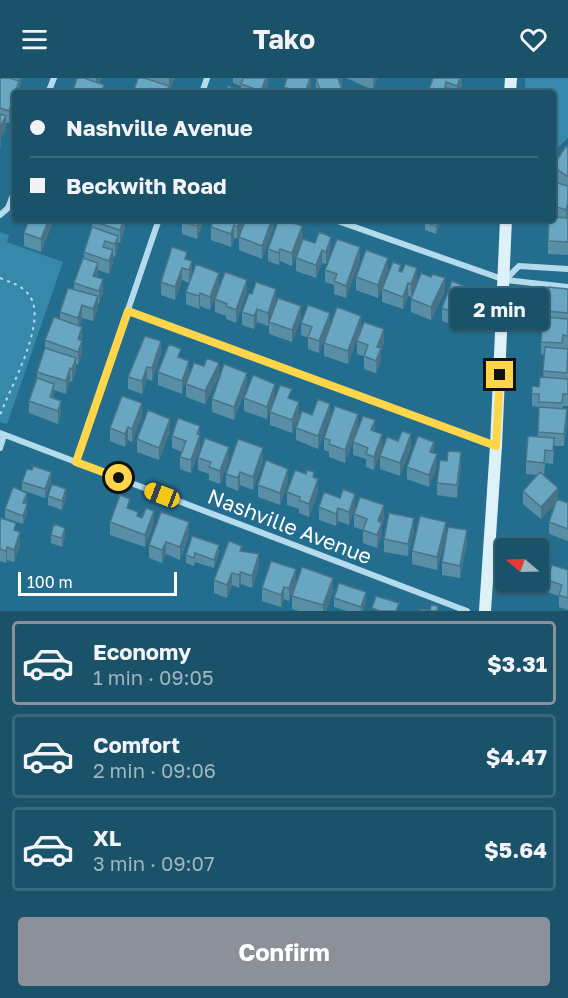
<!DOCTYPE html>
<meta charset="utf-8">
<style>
:root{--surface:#1a526a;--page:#275c72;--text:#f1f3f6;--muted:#9fb6c1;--line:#38697e;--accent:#8c9099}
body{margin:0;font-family:"Golos Text",sans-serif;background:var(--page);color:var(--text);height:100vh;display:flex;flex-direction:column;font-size:22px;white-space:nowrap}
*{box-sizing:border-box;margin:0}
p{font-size:20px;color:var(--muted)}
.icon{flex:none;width:33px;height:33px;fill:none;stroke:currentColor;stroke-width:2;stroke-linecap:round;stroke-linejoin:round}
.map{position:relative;height:533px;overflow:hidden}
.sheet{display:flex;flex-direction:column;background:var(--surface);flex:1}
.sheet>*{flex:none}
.top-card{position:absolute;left:12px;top:12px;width:544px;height:132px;border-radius:6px;box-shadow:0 2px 4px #0004,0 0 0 2px var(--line);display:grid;align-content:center;height:132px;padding:0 18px;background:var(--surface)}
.needle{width:39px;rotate:289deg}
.tools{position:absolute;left:495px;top:460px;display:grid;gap:12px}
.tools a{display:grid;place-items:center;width:54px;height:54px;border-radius:6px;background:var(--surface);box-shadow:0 2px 4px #0004,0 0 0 2px var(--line);font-size:30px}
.scale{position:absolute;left:18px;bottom:15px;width:159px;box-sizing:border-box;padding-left:6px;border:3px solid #fff;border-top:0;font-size:16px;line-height:21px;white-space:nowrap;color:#fff;-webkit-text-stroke:4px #236d8e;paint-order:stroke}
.end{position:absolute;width:27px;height:27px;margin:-14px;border:8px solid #ffd54a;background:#111;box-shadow:0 0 0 3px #111}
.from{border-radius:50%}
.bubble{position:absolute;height:42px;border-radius:6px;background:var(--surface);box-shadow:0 2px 4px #0004,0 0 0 2px var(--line);font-size:20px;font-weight:700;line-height:42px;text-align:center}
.car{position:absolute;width:18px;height:36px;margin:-18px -9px;border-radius:8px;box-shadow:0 0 4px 2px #0007;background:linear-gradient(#f5c518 24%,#345 0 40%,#f5c518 0 76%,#345 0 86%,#f5c518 0)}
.top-card b{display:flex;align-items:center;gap:21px;height:57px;font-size:22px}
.top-card b+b{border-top:2px solid var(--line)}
.top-card i{width:15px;height:15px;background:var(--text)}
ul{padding:10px 0 0;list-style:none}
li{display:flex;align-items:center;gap:18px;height:84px;margin:0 12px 9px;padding:0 6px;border:3px solid var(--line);border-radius:6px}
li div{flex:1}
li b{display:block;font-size:22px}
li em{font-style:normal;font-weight:700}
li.selected{border-color:var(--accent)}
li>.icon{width:54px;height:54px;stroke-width:1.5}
.primary-button{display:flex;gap:12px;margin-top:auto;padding:12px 18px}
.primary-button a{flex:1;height:69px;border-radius:6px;background:var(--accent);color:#fff;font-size:24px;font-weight:700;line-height:69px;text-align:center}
header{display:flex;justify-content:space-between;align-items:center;height:78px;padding:0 18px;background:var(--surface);font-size:27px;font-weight:700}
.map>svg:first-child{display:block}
.green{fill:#3789ab}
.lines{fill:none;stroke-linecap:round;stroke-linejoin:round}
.path{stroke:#b3dbec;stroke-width:2;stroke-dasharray:3 4.5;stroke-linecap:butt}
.street{stroke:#b3dbec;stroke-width:6}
.secondary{stroke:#def1f9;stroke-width:12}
.wall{fill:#598fa6}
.shaded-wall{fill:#497487}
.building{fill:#68a6c1;stroke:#497487;stroke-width:1.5}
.route{stroke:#ffd54a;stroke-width:8}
.labels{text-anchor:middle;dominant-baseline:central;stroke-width:6;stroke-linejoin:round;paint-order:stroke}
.street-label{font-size:21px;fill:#fff;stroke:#236d8e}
</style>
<header><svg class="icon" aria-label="menu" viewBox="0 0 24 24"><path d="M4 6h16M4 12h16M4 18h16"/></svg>Tako<svg class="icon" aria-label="heart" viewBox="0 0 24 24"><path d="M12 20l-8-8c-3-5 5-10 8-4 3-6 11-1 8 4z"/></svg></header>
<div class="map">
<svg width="568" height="533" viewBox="0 0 568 533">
<rect width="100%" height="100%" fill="#236d8e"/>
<path class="green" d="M525,0H568V60L554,73V15H525Z
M0,154L9,157L7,164L63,184L7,346L0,344Z"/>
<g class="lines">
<path class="path" d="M0,200C12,205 24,208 31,220C46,247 10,310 0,337"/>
<path class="street" d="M48,15L54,0
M202,15L207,0
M0,137L8,130L15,112
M332,141L505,202L568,209
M505,202L519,188L568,191
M128,233L496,368
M0,355L467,533
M0,370L4,357
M76,384L159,141"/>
<path class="secondary" d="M510,15L511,0
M485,533L496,368L506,141"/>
</g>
<path class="wall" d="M0,0H22L19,10V15H15V26L9,45H6V51L1,59V68L0,71Z
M77,0H101L99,6L104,15Z
M138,0H175L169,12V15Z
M233,0H268V6L265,15H225L241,12V8L233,5Z
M311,0V10L309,15H284V9Z
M316,0H342L341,11L343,15H316Z
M346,0H377L373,12Z
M433,0H462V7L459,15H428Z
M568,69V177L548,176V163L554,141V104L560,106L554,102V87Z
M52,141V146L41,174L24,168V155Z
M57,141H70L68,145Z
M125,141V149L120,165L118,164V170L115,179L113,178V185L109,196L98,192L97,200L103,214L99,225H98V231L93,243L82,240L79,248L82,249V275L78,287L76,286V293L72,304L70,303L66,316L54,312V320L61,336L58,346L29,335V323L37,300V294L45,270V262L60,241V234L74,212V205L84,180V174L92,149V143Z
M182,141H204L197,161L182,156Z
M245,141L237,161L234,160L231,169L211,162V149Z
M273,141V150L262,181L239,172V159Z
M426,141H447L446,144L441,142L436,156L425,152V144Z
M302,161L292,188L280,183L279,187L268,183V171Z
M303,161L331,171L326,186L322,185L316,200L296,193V180Z
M187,182L192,196L189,205L182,202L175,222L161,217V204Z
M360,182L346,220L334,216V207L325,204V192Z
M388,192L378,220L356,212V199Z
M417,203L411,219L408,218L403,231L382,224V211Z
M219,207L210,232L200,228L199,231L186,226V214Z
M568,211V270H563V271H568V328H563L562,331L567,344L564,368H554L553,386L545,385L544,397L558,421L568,425V463L549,456V444L555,425L541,441L523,426V413L538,397L526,396V383L538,359L539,329L532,328V316L539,309L543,299L545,277L541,276V264L547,240V237H545V224Z
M445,213L431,242L411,234V221Z
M247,214L236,245L226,241V238L215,234V221Z
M464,217L471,233L465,251L442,243V230Z
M276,224L268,248L257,244L254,251L242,247V234Z
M301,240L292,264L269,256V244Z
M301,245L330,248L319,275L308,271V260L301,257Z
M361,251L348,286L324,278V265Z
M357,263L384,264L381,273V282L376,295L364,291V278L357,276Z
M161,275L152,303L147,301L142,316L128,311V299Z
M189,283L182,316L158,307V294Z
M204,288L219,297L205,326L186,319V306Z
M275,306L267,341L244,333V320Z
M247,307L234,342L212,334V321Z
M292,321L299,337L292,355L270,347V334Z
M312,337L330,338L318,371L296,362V350Z
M142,338L132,364L128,362L125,369L110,363V350Z
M200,348V370L191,395L180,391V379L182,374L172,370V358Z
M358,349L345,385L329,379V374L324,372V360Z
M170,353L159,382L137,374V361Z
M375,354L382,369L374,392L366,389V381L353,377V364Z
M398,363L411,369L400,398L380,391V378Z
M434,375L437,389L429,409L407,401V389Z
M198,380L229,382L220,406L209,402V396L198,392Z
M263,383L253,412L240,407L238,413L226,408V396Z
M447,383L461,387L457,420L437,417V405Z
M314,400L318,414L309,439L299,435V431L287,427V414Z
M51,403L45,420L22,412V404Z
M288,403L280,427L258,419V407Z
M48,418L66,420L62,432L48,427Z
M27,423L26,426L27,435L23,446L5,440V431Z
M355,428L349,447L338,443L336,448L319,442V429Z
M130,431L138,439L154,445L145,469L110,457V444Z
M354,436L384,440L382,445V457L377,470L363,465V452L354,449Z
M0,443L16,453L20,467L14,484L7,482L6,485L0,483Z
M414,453L408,478L384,474V461Z
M51,457L65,458L62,469L51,465Z
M189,457L180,482L166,476L162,485L149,480V467Z
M446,457L437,492L412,486V473Z
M192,458L219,475L214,490L195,484L194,488L186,485V477Z
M467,465L460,500L442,497V484Z
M538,471L540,483L539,488L544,502L542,512L535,510L534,516L517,512V504H538Z
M242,474L259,489L252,510L241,506L239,510L232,507L227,520L214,515V502Z
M568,492V532L559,529V518L547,514V502Z
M296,504L289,523L284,521L281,529L262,523V510Z
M333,513L326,533H299L292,531V518Z
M334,520L366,522L363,533H347L334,529Z"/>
<path class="shaded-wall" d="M19,0H22L19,10Z
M96,0H101L96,12Z
M169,0H175L169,12V15H166L169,9Z
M266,0H268V6L265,15H261Z
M310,0H311V10L309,15H305Z
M337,0H342V10L337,12Z
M373,0H377L373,12Z
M460,0H462V7L459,15H457V8Z
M19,3V15H15V26L9,45V33Z
M6,38V51L1,59V68L0,71V49Z
M568,125V137L566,145V132Z
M49,141H52V146L41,174V161Z
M124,141H125V149L120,165V152Z
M200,141H204L197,161V148Z
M240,141H245L237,161V149Z
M272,141H273V150L262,181V168Z
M438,141H441L436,156V148Z
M234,147V160L231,169V156Z
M302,148V161L292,188V175Z
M118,158V170L115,179V166Z
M331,159V171L326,186V174Z
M360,169V182L346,220V208Z
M280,171V183L279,187V175Z
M113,172V185L109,196V183Z
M322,172V185L316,200V187Z
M388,180V192L378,220V207Z
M192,183V196L189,205V192Z
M98,185V197L93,211V198Z
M182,190V202L175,222V209Z
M417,190V203L411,219V206Z
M219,195V207L210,232V219Z
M445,200V213L431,242V229Z
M103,201V214L99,225V213Z
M247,202V214L236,245V232Z
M408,205V218L403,231V219Z
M276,211V224L268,248V235Z
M200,215V228L199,231V218Z
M98,218V231L93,243V231Z
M471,220V233L465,251V239Z
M82,227V240L78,253V240Z
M301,228V240L292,264V252Z
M257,231V244L254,251V238Z
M330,235V248L319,275V263Z
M361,238V251L348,286V273Z
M82,249V262L78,274V261Z
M384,251V264L381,273V282L376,295L377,269Z
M82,263V275L78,287V274Z
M161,263V275L152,303V290Z
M76,280V293L72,304V291Z
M189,283V296L182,316V303Z
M219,285V297L205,326V313Z
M147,289V301L142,316V303Z
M70,290V303L66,316V303Z
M247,295V307L234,342V329Z
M54,306V319L50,331V319Z
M275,306V318L267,341V329Z
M61,323V336L58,346V333Z
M299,324V337L292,355V342Z
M142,325V338L132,364V351Z
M330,326V338L318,371V358Z
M567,331V344L564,368V356Z
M358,336V349L345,385V372Z
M170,341V353L159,382V370Z
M375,342V354L371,352Z
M200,348V370L191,395V382L197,356Z
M128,349V362L125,369V356Z
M382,356V369L374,392V379Z
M411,356V369L400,398V385Z
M434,364V376L430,374Z
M229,369V382L220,406V393Z
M263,370V383L253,412V399Z
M461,374V387L457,420V407Z
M437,376V389L429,409V397Z
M288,391V403L280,427V415Z
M51,394V403L45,420V411Z
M240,394V407L238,413V400Z
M318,401V414L309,439V426Z
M558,410V423L541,441V429Z
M66,411V420L62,432V423Z
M27,415V423L23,434V425Z
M355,416V428L349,447V434Z
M27,426V435L23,446V438Z
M384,427V440L382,445V457L377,470L378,443Z
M338,430V443L336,448V436Z
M154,433V445L145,469V457Z
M414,440V453L408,478V466Z
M189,444V457L180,482V469Z
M446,444V457L437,492V479Z
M65,450V458L62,469V460Z
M467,452V465L460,500V488Z
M20,454V467L14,484V472Z
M166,464V476L162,485V472Z
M219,467V475L214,490V482Z
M7,469V482L6,485V473Z
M540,470V483L538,488V476Z
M259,476V489L252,510V498Z
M544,489V502L542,512V499Z
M296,491V504L289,523V510Z
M241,494V506L239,510V497Z
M232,495V507L227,520V507Z
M333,500V513L326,533H323V527Z
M284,509V521L281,529V517Z
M366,514V522L363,533H361V529Z"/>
<path class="building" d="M0,0H10L19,3L9,33L0,30Z
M77,0H84L104,7L101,15H72Z
M138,0H144L169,8L166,15H133Z
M243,0H266L261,13L241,6Z
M287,0H310L305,15H301L284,9Z
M316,0H338L343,15H321Z
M433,0H460L457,8L446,4L445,9L460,15H428Z
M228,8L248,15H225Z
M0,36L6,38L0,49Z
M566,68L568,69V99L554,89V87Z
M554,104L568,108V125L566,132L554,128Z
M554,139L568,140V164L548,163L549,141H554Z
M29,141H49L41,161L24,155Z
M93,141H124L120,152L92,143Z
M182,141H200L197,148L182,143Z
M214,141H240L237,149L234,147L231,156L211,149Z
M246,141H272L262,168L239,159Z
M279,141H282L302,148L292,175L280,171L279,175L268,171Z
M426,141H438L436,148L425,144Z
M92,149L118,158L115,166L105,163L103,169L113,172L109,183L84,174Z
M319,154L331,159L326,174L322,172L316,187L296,180L303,161L315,165Z
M337,161L360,169L346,208L334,203L337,196L325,192Z
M172,169L187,174L185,181L192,183L189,192L182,190L175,209L161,204Z
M366,172L388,180L378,207L356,199Z
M83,180L98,185L93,198L103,201L99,213L74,205Z
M393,184L401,187L399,193L402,194L405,186L417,190L411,206L408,205L403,219L382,211Z
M196,186L219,195L210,219L200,215L199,218L186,214Z
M225,194L247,202L236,232L226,228L227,226L215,221Z
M421,195L431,199L433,196L445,200L431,229L411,221Z
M452,203L464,208L461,216L471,220L465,239L442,230Z
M256,204L276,211L268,235L257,231L254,238L242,234L249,215L252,216Z
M548,209L568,211V235L547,233L548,224H545Z
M68,210L98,218L93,231L82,227L78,240L60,234Z
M278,220L301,228L292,252L269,244Z
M308,227L330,235L319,263L308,259L312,249L301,245Z
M337,229L361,238L348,273L324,265Z
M54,239L82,249L78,261L82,263L78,274L45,262Z
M543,239L568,241V258L563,257L562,265L541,264Z
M364,244L384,251L377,269L381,270L376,283L364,278L368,267L357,263Z
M145,258L161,263L152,290L147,289L142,303L128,299Z
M169,266L181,271L178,279L189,283L182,303L158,294Z
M545,269L568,271L567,295L543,293Z
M45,270L76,280L72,291L70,290L66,303L37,294Z
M207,280L219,285L205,313L186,306L194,285L204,288Z
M224,286L247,295L234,329L212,321Z
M253,297L275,306L267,329L244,320Z
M540,299L568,301V316H563L562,325L539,324V316H532V308L539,309Z
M37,300L54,306L50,319L61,323L58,333L29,323Z
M280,307L292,311L288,320L299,324L292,342L270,334Z
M122,318L142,325L132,351L128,349L125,356L110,350Z
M318,321L330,326L318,358L296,350L302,333L312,337Z
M335,328L358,336L345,372L329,366L330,362L324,360Z
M539,329L567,331L564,356L538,354Z
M148,332L170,341L159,370L137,361Z
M363,338L375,342L371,352L382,356L374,379L366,376L368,370L353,364Z
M178,340L200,348L197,356L200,357L191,382L180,379L186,363L172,358Z
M402,353L411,356L400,385L380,378L387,359L398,363Z
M418,358L434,364L430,374L437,376L429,397L407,389Z
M528,358L554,360L553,373L545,372L544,385L526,383Z
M205,360L229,369L220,393L209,389L211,384L198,380Z
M238,361L263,370L253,399L240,394L238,400L226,396Z
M448,373L461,374L457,407L437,405L440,382L447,383Z
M266,382L288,391L280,415L258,407Z
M33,388L51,394L45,411L22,404L27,391L32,392Z
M295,392L306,396L307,392L314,394L313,399L318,401L309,426L299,422L300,419L287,414Z
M540,394L558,410L541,429L523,413Z
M52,406L66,411L62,423L48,418Z
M13,409L27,415L23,425L27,426L23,438L5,431Z
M343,411L355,416L349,434L338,430L336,436L319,429L324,414L340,420Z
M120,417L130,421L127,430L138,434L137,438L142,440L146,430L154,433L145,457L110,444Z
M360,419L384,427L378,443L382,445L377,457L363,452L367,441L354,436Z
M557,421L568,425V451L549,444Z
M161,434L189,444L180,469L166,464L162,472L149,467Z
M389,435L414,440L408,466L384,461Z
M420,438L446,444L437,479L412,473Z
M1,440L16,445L14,452L20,454L14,472L7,469L6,473L0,471V443Z
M54,446L65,450L62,460L51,457Z
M448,449L467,452L460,488L442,484Z
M192,458L219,467L214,482L195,475L194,480L186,477Z
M229,463L242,468L240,473L259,476L252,498L241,494L239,497L232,495L227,507L214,502Z
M523,467L540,470L538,476V471H522Z
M271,483L296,491L289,510L284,509L281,517L262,510Z
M552,487L568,492V520L559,517L562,507L547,502Z
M538,488L544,489L542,499L538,498Z
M302,489L333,500L323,527L292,518Z
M339,505L366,514L361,529L334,520Z
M376,518L399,525L396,533H380L372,530Z
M431,527L438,528L437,533H420L421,531L430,533Z"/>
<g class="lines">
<path class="route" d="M119,400L76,384L128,233L496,368L500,297"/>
</g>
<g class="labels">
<g class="street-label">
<text transform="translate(290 448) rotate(21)">Nashville Avenue</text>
</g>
</g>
</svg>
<div class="tools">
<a><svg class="needle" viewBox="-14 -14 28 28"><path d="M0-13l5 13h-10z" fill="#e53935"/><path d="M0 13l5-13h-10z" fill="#9fb6c1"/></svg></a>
</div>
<div class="scale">100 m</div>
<i class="end from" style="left:119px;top:400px"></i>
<i class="end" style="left:500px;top:297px"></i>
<div class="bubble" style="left:450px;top:210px;width:99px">2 min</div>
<i class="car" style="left:162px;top:417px;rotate:291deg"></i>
<div class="top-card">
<b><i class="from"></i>Nashville Avenue</b>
<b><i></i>Beckwith Road</b>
</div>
</div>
<section class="sheet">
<ul>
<li class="selected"><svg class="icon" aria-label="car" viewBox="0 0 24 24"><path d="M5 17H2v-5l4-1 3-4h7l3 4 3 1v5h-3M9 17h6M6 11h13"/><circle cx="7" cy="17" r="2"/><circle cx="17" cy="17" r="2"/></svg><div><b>Economy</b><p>1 min · 09:05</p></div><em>$3.31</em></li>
<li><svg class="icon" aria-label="car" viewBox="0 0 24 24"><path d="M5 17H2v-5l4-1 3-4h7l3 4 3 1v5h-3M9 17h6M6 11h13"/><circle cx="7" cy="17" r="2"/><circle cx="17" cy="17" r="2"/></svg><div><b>Comfort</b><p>2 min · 09:06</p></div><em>$4.47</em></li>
<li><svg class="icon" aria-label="car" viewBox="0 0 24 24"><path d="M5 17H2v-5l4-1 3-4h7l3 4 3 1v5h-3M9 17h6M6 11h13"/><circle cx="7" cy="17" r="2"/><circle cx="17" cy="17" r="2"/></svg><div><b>XL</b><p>3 min · 09:07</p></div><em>$5.64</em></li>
</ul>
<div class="primary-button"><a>Confirm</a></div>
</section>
